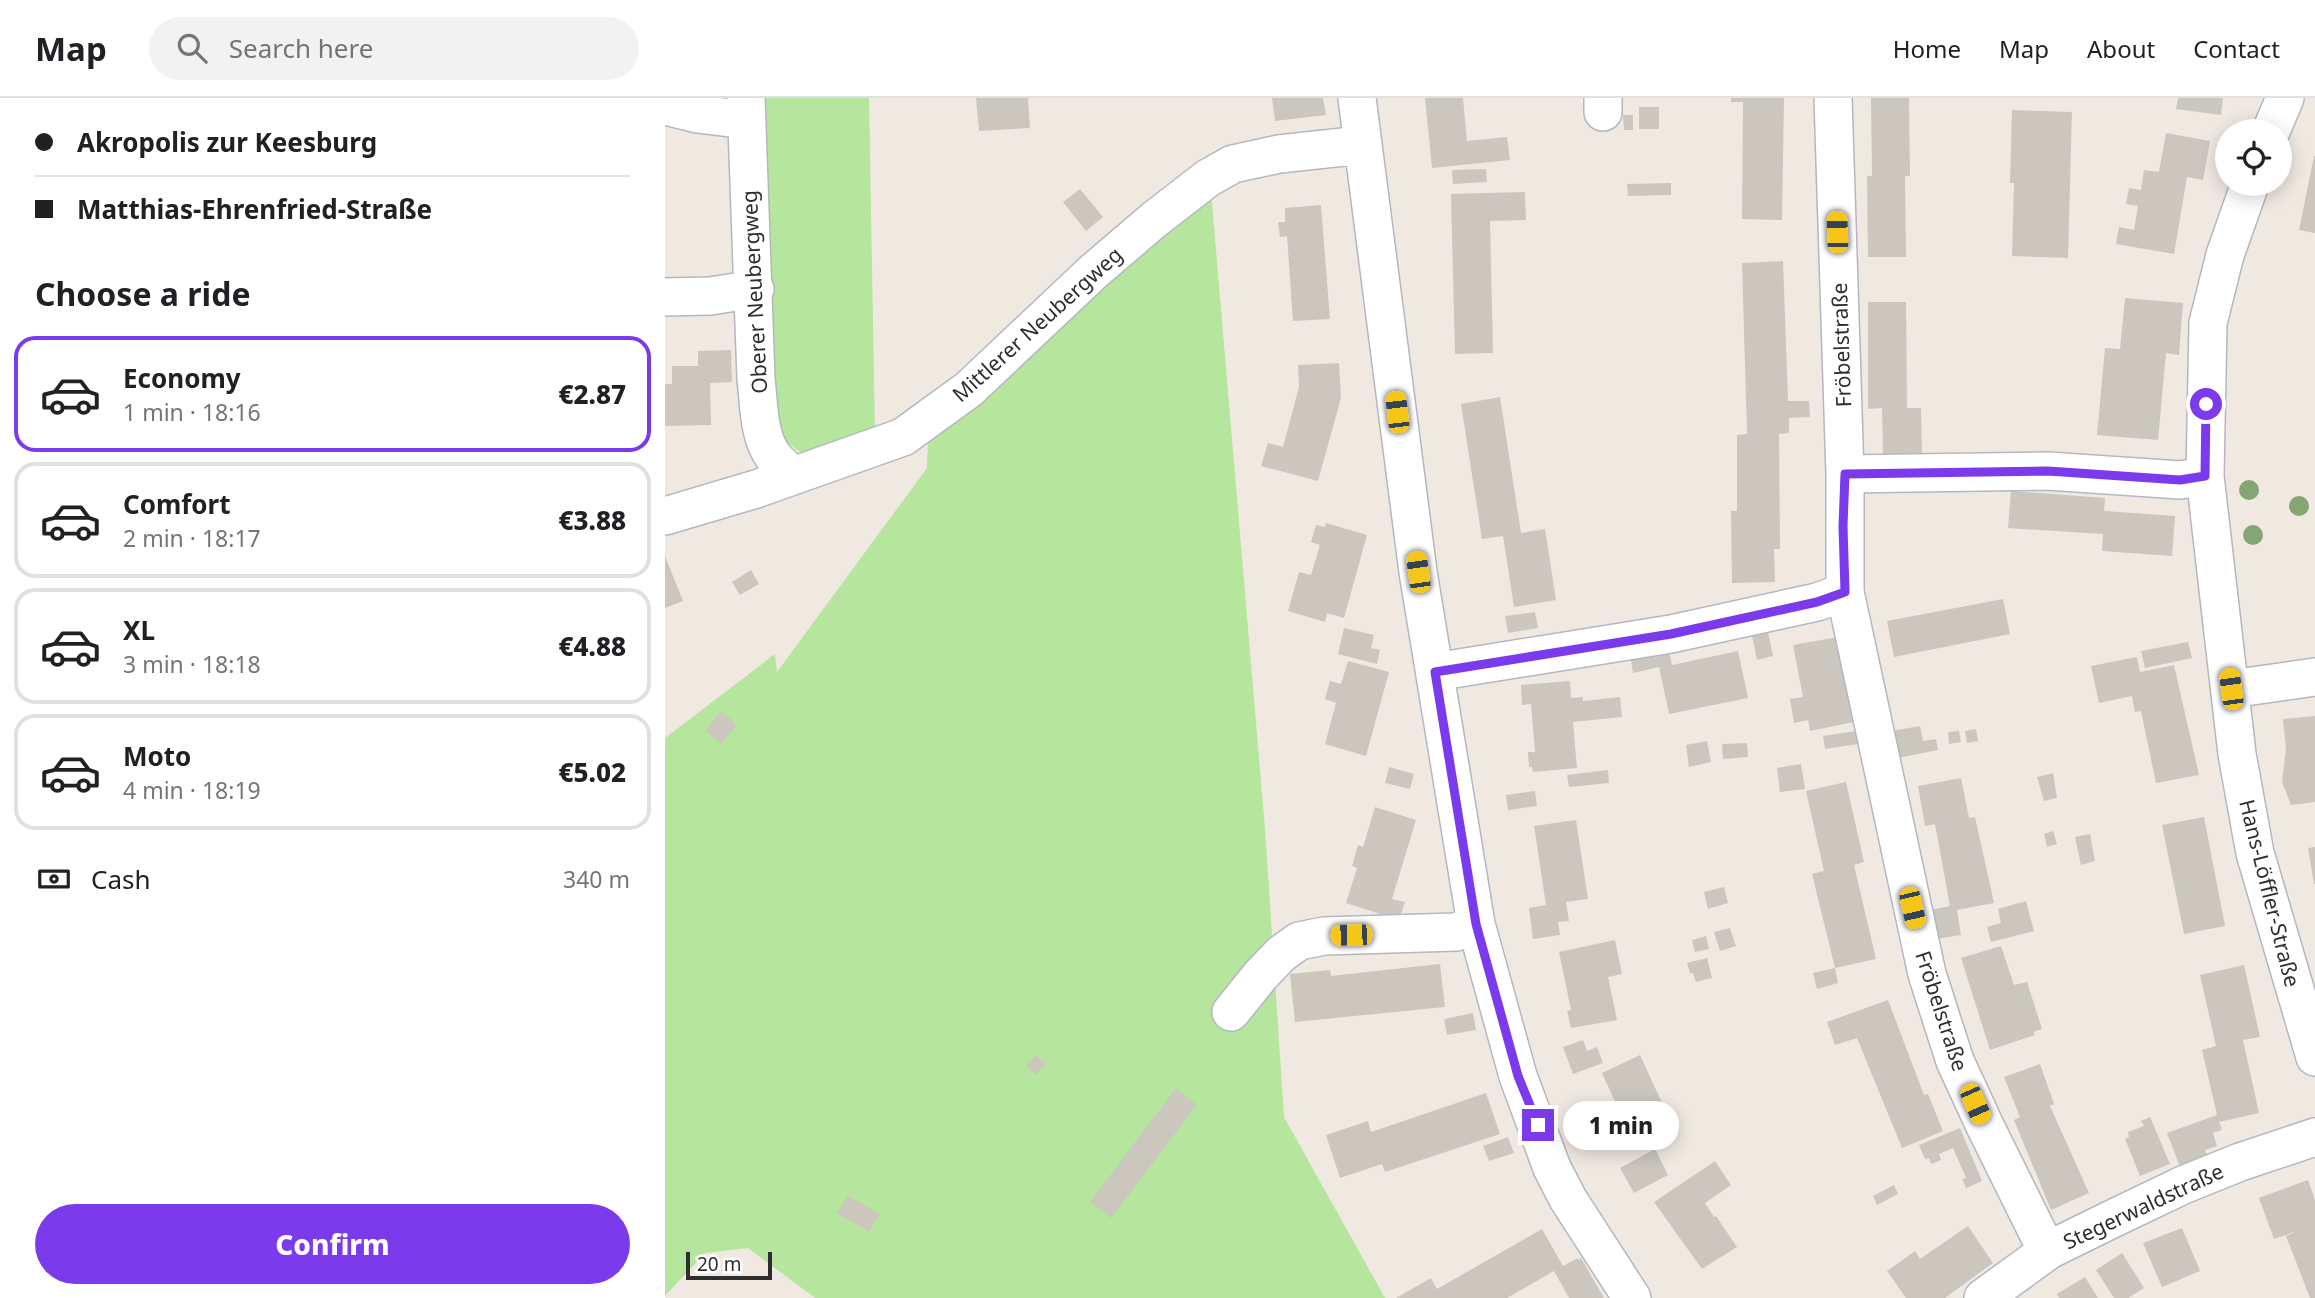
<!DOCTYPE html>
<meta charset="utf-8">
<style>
:root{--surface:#fff;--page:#f2f2f2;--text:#202124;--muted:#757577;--line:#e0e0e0;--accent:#7c3aed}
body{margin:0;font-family:"Noto Sans",sans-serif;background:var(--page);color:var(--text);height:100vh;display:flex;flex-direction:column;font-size:26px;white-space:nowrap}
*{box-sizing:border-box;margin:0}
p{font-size:23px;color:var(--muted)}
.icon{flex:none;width:38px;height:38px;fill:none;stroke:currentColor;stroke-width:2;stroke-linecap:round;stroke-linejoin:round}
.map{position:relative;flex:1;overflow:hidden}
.panel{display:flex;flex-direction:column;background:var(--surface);width:665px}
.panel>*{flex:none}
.guide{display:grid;align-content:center;height:154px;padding:0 35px;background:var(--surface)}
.buttons{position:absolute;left:1550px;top:21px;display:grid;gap:14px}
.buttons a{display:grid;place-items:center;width:77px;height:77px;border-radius:50%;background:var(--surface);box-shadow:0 4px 18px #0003;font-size:35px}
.scale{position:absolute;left:21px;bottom:18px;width:86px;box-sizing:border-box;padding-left:7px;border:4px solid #2e2e2e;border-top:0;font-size:19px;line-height:24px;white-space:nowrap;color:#2e2e2e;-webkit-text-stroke:5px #fff;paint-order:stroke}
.end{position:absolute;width:32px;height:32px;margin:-16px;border:9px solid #7c3aed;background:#fff;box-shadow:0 0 0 4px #fff}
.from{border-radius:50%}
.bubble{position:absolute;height:49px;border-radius:24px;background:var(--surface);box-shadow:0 4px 18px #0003;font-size:23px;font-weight:800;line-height:49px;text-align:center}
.car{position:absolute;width:21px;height:42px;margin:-21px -10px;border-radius:9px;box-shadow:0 0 5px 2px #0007;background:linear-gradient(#f5c518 24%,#345 0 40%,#f5c518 0 76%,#345 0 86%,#f5c518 0)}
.guide b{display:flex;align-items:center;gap:24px;height:66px;font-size:26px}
.guide b+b{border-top:2px solid var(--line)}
.guide i{width:18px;height:18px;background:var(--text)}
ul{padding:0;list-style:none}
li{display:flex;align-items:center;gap:21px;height:116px;margin:0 14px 10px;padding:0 21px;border:4px solid var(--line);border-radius:21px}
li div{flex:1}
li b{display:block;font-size:26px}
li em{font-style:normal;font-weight:800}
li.on{border-color:var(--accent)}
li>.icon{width:63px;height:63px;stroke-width:1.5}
h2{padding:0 35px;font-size:32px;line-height:84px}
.pay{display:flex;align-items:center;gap:18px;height:77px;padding:0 35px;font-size:26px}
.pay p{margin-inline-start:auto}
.action{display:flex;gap:14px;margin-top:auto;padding:14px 35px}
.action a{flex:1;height:80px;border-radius:42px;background:var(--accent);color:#fff;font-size:28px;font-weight:800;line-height:80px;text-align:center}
header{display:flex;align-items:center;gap:42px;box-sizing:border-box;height:98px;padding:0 35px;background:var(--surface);border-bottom:2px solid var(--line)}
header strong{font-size:33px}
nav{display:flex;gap:38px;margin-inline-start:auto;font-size:24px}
.search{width:490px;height:63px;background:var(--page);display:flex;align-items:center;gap:18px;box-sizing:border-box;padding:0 24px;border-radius:38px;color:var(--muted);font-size:26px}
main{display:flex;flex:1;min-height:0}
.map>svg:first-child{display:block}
.green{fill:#b6e59e}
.building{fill:#cbc7bf}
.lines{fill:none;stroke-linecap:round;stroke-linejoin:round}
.minor-casing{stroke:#b4b7c1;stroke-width:40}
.minor{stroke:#fff;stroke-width:37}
.tree{fill:#84a574}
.route{stroke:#7c3aed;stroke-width:9}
.labels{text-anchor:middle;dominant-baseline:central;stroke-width:5;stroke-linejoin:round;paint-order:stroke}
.street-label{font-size:21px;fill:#2e2e2e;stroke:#fff}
</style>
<header>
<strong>Map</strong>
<div class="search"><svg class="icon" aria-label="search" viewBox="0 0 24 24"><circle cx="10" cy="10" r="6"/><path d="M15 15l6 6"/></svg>Search here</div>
<nav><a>Home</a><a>Map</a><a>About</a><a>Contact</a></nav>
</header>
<main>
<section class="panel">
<div class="guide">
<b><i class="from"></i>Akropolis zur Keesburg</b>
<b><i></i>Matthias-Ehrenfried-Straße</b>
</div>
<h2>Choose a ride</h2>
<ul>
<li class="on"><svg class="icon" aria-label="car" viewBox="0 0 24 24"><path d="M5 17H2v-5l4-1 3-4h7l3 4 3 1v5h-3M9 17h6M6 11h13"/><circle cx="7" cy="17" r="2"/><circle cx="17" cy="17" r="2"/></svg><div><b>Economy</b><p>1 min · 18:16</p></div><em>€2.87</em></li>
<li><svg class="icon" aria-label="car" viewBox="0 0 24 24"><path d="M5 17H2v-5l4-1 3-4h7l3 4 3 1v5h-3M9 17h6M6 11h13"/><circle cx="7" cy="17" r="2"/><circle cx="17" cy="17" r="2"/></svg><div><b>Comfort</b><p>2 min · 18:17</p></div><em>€3.88</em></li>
<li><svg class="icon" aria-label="car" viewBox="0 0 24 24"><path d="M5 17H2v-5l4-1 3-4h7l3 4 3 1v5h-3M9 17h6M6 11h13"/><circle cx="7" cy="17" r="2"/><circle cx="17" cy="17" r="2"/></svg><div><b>XL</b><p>3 min · 18:18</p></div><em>€4.88</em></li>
<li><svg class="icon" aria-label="car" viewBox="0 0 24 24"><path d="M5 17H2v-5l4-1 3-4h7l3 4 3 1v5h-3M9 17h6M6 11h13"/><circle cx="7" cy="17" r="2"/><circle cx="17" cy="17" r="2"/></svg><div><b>Moto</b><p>4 min · 18:19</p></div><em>€5.02</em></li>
</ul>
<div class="pay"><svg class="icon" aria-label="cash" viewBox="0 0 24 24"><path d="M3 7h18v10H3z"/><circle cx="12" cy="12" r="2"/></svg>Cash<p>340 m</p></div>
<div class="action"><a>Confirm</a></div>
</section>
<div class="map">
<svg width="1650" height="1200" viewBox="0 0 1650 1200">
<rect width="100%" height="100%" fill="#efe9e1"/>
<path class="green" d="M100,0H204L210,336L145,359C112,344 112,327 105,295Z
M546,93L600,731L619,1019L720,1200H150L83,1150L40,1155L0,1198V640L110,556L112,574L262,370L263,342Z"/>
<path class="building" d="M311,0H363L365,30L314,33Z
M607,0H658L661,17L610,23Z
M760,0H798L802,43L842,39L845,62L767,70Z
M1066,0H1119L1117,122L1077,121L1078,4H1066Z
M1206,0H1244L1245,78H1240L1241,159H1203L1202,78H1207Z
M1513,0H1558L1556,17L1511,11Z
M974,9H994V31H974Z
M1347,12L1407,14L1403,160L1347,158L1349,85H1345Z
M958,17H968V32H959Z
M1501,35L1545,43L1538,82L1522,79L1509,156L1451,146L1454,129L1469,132L1473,108L1461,106L1464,90L1476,92L1479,72L1494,74Z
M1649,58H1650V135L1634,132Z
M821,71L822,84L788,86L787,72Z
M1006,85V97L963,98L962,86Z
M415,91L438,119L421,133L398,104Z
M860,94L861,122L825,123L828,255L790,256L786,96Z
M656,107L665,221L628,223L622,138L615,139L613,124H620V110Z
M1118,163L1123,303H1144L1145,319L1124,320V335L1114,336L1115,451H1109L1110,484L1067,485L1066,413H1072V337L1082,336L1077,165Z
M1460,200L1518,205L1514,257L1501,255L1493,342L1432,337L1440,250L1455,251Z
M1203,204H1241L1242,310H1256L1257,358H1218L1217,310L1203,311Z
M66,252L67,284L45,285L46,327L0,328V286H7V268H33V253Z
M674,265L676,300L653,383L596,368L603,345L618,349L634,289L633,267Z
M835,299L856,435L880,431L891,502L849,509L838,438L817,441L796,306Z
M1346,393L1440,400L1439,413L1510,418L1507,458L1437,453L1438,436L1343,430Z
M661,425L702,437L679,520L662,515L660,524L623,513L634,474L646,477L655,447L646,444L651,427L660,429Z
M0,458L18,503L0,510Z
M86,472L94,486L75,497L67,484Z
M1338,501L1345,536L1229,559L1222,523Z
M870,514L873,530L843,535L840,518Z
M679,530L709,537L706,550L715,552L712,566L673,556Z
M1103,534L1108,558L1092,562L1087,537Z
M1173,539L1189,624L1145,633L1143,622L1129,625L1125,601L1138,599L1128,547Z
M1523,544L1527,560L1480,570L1476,553Z
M1003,549L1007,567L1073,553L1083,600L1004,616L994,569L968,575L965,557Z
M1472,559L1475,574L1509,567L1534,677L1491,685L1476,613L1470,614L1467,598L1434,605L1426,568Z
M683,563L724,574L701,658L660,646L671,605L660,601L665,583L676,586Z
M905,583L906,600L918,599V603L955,599L957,619L908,624L912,670L868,674L867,669H864L863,654H870L866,606L857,607L856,587Z
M56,613L72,627L56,646L40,633Z
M1650,618V704L1626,707L1617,684L1621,651L1618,621Z
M1255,628L1258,643L1271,641L1273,652L1233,660L1227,633Z
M1311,631L1313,643L1302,645L1300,633Z
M1191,633L1193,646L1160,651L1158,638Z
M1294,633L1296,644L1284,646L1283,634Z
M1042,643L1046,664L1024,669L1021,647Z
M1082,645L1083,659L1058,661L1057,646Z
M1136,666L1140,691L1115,694L1112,670Z
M724,669L749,676L745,691L720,685Z
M943,672L944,685L904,689L902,677Z
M1388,675L1392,700L1379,703L1372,679Z
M1296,680L1304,720L1310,719L1329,805L1292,812L1296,837L1271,841L1266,812L1285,808L1270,726L1260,728L1253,688Z
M1181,684L1199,764L1189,767L1211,861L1170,870L1173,885L1152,891L1148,875L1170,870L1147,776L1159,773L1141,693Z
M870,693L872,708L843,712L841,697Z
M710,709L751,722L727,801L740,804L734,822L681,805L692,770L687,768L693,747L698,749Z
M1539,719L1560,828L1519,836L1497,727Z
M911,722L923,801L901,804L904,823L893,824L895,837L868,841L864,810L881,807L869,728Z
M1388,733L1392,746L1382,749L1379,736Z
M1425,736L1430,763L1416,767L1410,739Z
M1650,749V786H1649L1643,750Z
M1059,789L1063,805L1043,811L1039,794Z
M1361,803L1369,833L1326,844L1322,829L1336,825L1333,811Z
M1065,830L1071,848L1055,853L1049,834Z
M1041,838L1044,851L1030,854L1027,842Z
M950,842L957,876L943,879L952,922L906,930L902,913L906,912L894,854Z
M1336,848L1349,887L1362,884L1377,931L1368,934L1370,937L1325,952L1296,860Z
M1042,860L1047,880L1031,884L1028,875H1025L1022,865Z
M775,866L780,909L630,924L625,876L665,872L666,878Z
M1579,867L1595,939L1578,942L1594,1015L1554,1024L1557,1032L1548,1035L1552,1048L1540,1052L1543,1059L1515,1069L1502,1035L1552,1017L1537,952L1551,948L1535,877Z
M1223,902L1259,997L1263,996L1278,1033L1237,1050L1192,940L1170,947L1162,924Z
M808,915L811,932L782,937L779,921Z
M918,942L922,953L932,949L938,965L908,976L898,949Z
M372,957L381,967L370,977L361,967Z
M975,957L1010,1033L971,1050L937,975Z
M1375,966L1389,1006L1385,1008L1424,1095L1386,1112L1349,1022L1355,1019L1339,979Z
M511,990L532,1007L446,1120L425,1104Z
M821,995L835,1036L720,1074L717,1066L675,1080L661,1037L703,1023L706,1034Z
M1485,1019L1505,1066L1475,1078L1460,1041L1464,1039L1463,1034L1479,1028L1476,1023Z
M1295,1030L1317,1083L1301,1090L1297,1081L1301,1080L1288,1050L1274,1056L1276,1062L1266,1066L1264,1060L1260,1061L1254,1047Z
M843,1039L849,1055L824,1063L818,1048Z
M990,1051L1003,1077L969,1095L955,1070Z
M1050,1063L1066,1087L1040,1105L1049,1119L1051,1118L1072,1149L1037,1171L989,1104Z
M1643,1082L1650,1102V1200H1645L1621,1138L1635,1132L1609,1141L1594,1100Z
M1229,1087L1233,1096L1212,1107L1208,1098Z
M183,1098L215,1116L204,1134L172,1115Z
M1303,1128L1328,1165L1280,1200H1241L1222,1173L1250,1153L1255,1161Z
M1517,1130L1535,1173L1497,1189L1478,1145Z
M877,1131L898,1168L913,1160L914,1162L916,1160L939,1200H904L889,1173L842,1200H731L766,1180L772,1191Z
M1457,1155L1479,1190L1463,1200H1449L1431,1172Z
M1420,1179L1433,1200H1394L1392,1196Z"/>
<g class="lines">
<defs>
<path id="minor" d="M81,0L91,281C94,305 93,337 108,358C113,365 122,371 128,378
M692,0L753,474L811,826L853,978L887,1070L903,1101L967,1200
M938,0V14
M1168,0L1180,376V494L1262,876L1290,963L1320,1028L1374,1137L1384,1152
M0,8L33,16L81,22
M1606,33L1620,0
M1585,86L1560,157L1543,225L1540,378L1572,656L1590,755L1650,959
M0,199L45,198L90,191
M1180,376L1383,373L1515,382L1540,378
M0,418L91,391L238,339L304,291L428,174L490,121L543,80L568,66L614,56L697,47
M770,574L1006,536L1152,504L1180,494
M1566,591L1650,579
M566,914L595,878L616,856L634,843L659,838L791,834L811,826
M1318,1200L1384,1152L1445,1122L1518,1087L1575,1064L1650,1039"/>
</defs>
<use href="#minor" class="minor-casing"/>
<use href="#minor" class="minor"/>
</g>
<g class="tree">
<circle cx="1584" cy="392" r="10"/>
<circle cx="1634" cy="408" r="10"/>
<circle cx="1588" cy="437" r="10"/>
</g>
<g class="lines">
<path class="route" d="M873,1027L853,978L811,826L770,574L1006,536L1152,504L1180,494L1178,428L1180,376L1383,373L1515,382L1540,378L1541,306"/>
</g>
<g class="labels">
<g class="street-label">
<text transform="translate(89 194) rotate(-93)">Oberer Neubergweg</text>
<text transform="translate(372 226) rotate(-42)">Mittlerer Neubergweg</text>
<text transform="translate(1176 247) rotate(-92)">Fröbelstraße</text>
<text transform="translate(1605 795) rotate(76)">Hans-Löffler-Straße</text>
<text transform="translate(1277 913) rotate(72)">Fröbelstraße</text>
<text transform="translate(1478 1108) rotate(-25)">Stegerwaldstraße</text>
</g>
</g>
</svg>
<div class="buttons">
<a><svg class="icon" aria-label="locate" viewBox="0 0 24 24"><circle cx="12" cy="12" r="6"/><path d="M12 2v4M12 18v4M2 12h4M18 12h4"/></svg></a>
</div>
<div class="scale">20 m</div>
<i class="end from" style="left:1541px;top:306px"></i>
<i class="end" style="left:873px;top:1027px"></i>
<div class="bubble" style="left:898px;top:1003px;width:116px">1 min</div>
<i class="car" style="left:1172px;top:134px;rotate:358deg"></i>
<i class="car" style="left:732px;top:314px;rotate:353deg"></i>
<i class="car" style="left:753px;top:474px;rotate:352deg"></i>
<i class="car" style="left:1566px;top:591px;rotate:352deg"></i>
<i class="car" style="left:1247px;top:810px;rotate:167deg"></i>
<i class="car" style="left:686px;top:837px;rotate:269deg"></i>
<i class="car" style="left:1310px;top:1006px;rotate:156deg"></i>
</div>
</main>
